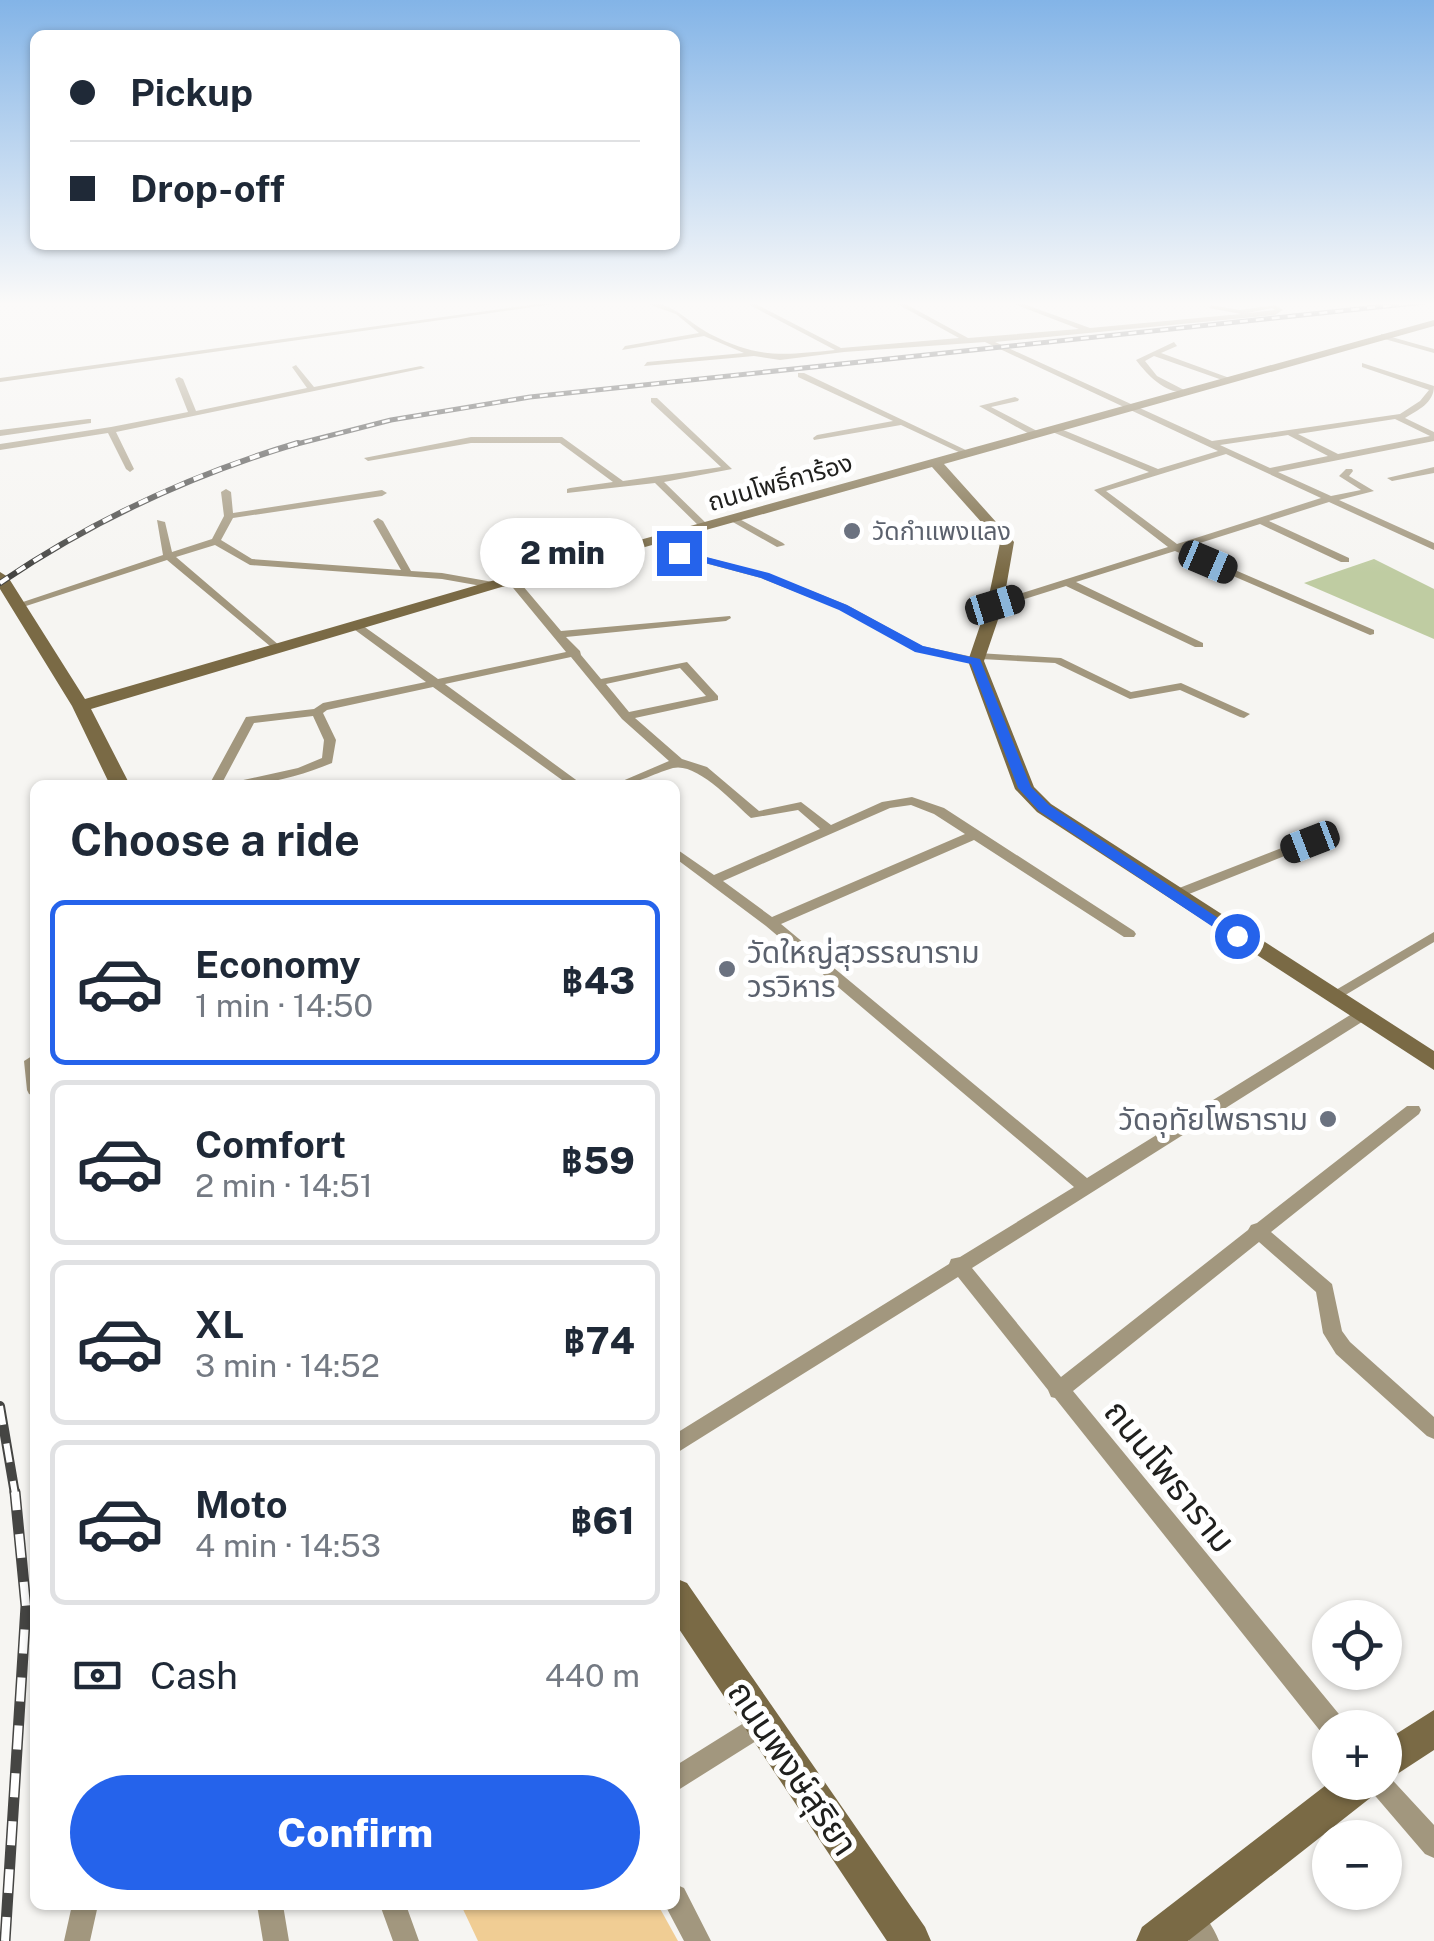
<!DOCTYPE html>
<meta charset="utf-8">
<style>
:root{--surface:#fff;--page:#f2f2f3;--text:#1f2937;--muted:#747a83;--line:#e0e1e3;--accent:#2563eb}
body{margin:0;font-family:"Public Sans","Noto Sans Thai",sans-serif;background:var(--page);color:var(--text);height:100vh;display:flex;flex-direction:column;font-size:38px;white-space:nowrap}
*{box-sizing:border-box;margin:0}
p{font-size:32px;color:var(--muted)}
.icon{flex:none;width:55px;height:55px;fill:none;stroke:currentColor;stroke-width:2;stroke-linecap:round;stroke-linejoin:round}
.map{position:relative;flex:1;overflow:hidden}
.details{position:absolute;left:30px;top:780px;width:650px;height:1130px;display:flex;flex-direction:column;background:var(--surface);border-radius:15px;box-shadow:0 2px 8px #0004}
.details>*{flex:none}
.top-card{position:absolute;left:30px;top:30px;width:650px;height:220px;border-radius:15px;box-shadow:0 2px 8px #0004;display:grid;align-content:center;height:220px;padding:0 40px;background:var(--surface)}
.controls{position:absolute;left:1312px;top:1600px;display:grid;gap:20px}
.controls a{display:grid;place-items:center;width:90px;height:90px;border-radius:50%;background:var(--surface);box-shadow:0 2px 8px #0004;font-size:50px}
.end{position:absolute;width:45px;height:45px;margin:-22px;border:12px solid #2563eb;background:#fff;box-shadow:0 0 0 5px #fff}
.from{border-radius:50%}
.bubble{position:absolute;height:70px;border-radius:35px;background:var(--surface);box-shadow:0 2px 8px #0004;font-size:32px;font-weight:800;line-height:70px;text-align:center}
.car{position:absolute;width:30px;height:60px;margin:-30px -15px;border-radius:12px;box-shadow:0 0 8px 2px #0007;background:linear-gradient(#222 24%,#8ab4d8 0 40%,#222 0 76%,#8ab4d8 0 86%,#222 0)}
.top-card b{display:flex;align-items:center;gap:35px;height:95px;font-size:38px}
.top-card b+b{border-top:2px solid var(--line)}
.top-card i{width:25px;height:25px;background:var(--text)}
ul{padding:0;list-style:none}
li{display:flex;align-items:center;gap:30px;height:165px;margin:0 20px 15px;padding:0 20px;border:5px solid var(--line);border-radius:15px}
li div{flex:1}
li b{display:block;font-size:38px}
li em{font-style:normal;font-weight:800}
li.selected{border-color:var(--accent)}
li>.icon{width:90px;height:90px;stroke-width:1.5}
h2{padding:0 40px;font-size:45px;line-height:120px}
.pay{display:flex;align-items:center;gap:25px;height:110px;padding:0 40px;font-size:38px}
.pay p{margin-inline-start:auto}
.button{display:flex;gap:20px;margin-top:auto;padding:20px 40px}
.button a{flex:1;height:115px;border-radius:60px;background:var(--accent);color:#fff;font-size:40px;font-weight:800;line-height:115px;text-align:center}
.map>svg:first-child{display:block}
.green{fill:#bfcca2}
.building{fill:#f0cd94}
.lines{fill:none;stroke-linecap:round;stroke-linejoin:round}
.street{fill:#a2977e;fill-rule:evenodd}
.secondary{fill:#7a6a45;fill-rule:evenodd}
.rail-far3-casing{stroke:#454543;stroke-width:5}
.rail-far2-casing{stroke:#454543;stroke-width:6}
.rail-far1-casing{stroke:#454543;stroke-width:10}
.rail-casing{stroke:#454543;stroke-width:11}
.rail-far3{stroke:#fff;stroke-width:2.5;stroke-dasharray:8;stroke-linecap:butt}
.rail-far2{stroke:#fff;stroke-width:4;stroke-dasharray:10;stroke-linecap:butt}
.rail-far1{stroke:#fff;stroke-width:6;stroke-dasharray:19;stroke-linecap:butt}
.rail{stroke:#fff;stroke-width:8;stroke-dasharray:24;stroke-linecap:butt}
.route{fill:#2563eb}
.worship-dot{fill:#6b7280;stroke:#fff;stroke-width:4}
.labels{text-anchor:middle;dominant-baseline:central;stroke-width:10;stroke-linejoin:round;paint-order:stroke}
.far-street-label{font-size:25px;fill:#20201e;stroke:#fff}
.far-worship-label{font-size:25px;fill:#5b616d;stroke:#fff;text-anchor:start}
.worship-label{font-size:30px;fill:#5b616d;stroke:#fff;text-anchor:start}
.near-street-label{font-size:35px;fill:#20201e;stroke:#fff}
</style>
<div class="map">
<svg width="1434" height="1941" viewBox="0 0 1434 1941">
<rect width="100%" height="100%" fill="#f6f5f2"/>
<path class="green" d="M1374,559L1434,589V639L1304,583Z"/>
<path class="building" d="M461,1905H658L678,1941H478Z"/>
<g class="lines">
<path class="street" d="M559,301H576L0,382V378Z
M639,301C674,301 684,320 710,334C759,359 783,355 835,350L742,301H750L841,348L959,338L892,301H900L968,338L1079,329L1006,301H1015L1090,328L1241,314L1209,308L1211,305L1240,310L1275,305L1283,310L1275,315L995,342L1212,441L1400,414L1420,401L1429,390L1362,367V363L1434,386C1434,403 1418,410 1405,418L1434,432V441L1278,472L1331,496L1361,490L1339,476L1346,469H1352L1353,471L1349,476L1374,491L1339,500L1434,543V550L1329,502L1269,521L1349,558V562H1341L1260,524L1184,548L1374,630V634L1370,635L1175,551L1076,582L1203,643V647H1195L1066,586L999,607H991V603L1168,547L1094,490L1149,472L1050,431V427H1056L1158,469L1218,451L985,342L844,352L780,360L754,356L644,366L647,362L744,353L704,336L622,350L625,346L699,333L676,314ZM1272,308L1275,310L1248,313ZM1395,419L1430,436L1338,454L1298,434ZM1288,435L1328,456L1270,468L1220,445ZM1226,454L1321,498L1177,544L1106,491Z
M1264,301H1299L1267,304Z
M1381,334L1434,349V353L1381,338Z
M1174,342L1177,346L1161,353L1235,380L1228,382L1154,356L1145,361L1157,376L1188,392C1167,395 1149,377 1136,360Z
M296,365L314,387L421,366L425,368L116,432L134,469L130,472L126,469L108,433L0,450V444L111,427L188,412L175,379L179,377L183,379L196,411L307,388L292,367Z
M798,373H804L972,453L965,455L901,425L814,440L813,438L817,435L893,421L798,377Z
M1015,397L1019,399L1018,401L991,407L1039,432V436H1033L979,406Z
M651,398H657L732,469L664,482L708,525V529H702L655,483L567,493V489L570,488L613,482L560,443H471L368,461L364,458L471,437H562L623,481L721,467L651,402Z
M88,419H91V423L0,436V430Z
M1434,467V473L1392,481L1387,478Z
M226,489L231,492L233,513L382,490L387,493L382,496L233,518L221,540L252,559L401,570L373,521L378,518L383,521L411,571L442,573L493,582L498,585L493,588L442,579L250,565L215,545L176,557L280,646V650L276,651L167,560L23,607L14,605L163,555L157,520L165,522L172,552L212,539L224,516L221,492Z
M734,516L783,543L785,545L777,547L731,521L729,519Z
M658,537H664L683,551L769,574L847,605L922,646L973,657L974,654L978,653L1061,658L1131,692L1181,683L1250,714L1244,718L1240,717L1180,690L1130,699L1055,663L981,659L980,663L976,664L915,651L839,609L761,578L675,555L658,541Z
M509,579H517L561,631L730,616L731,618L726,621L566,637L580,651L581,655L601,679L687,662L718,696V700L635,718L682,759L707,767L759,811L801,802L831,825L882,802L912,797L944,808L1134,931L1136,934L1134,937H1124L974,840L781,924L1087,1178L1355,1012H1365L1368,1016L1365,1020L972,1268L1061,1377L1248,1230L1251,1225L1257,1223L1407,1106H1419L1421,1110L1419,1114L1271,1232L1332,1284L1342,1331L1350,1342L1434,1417V1439L1427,1436L1336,1354L1323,1333L1316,1292L1259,1242L1073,1391L1343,1719L1346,1728H1330V1738L1325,1737L1055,1398L1051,1397L1048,1390L958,1277L675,1454V1434L949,1264L951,1259L960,1257L1074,1187L766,926L675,858V848L714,875L820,829L798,810L751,818C734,803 697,762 673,768C652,774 636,785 613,785L669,761L622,719L571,657L445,684L583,785H569L433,687L327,710L323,713L336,740L332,763C300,776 268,785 233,785L234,782L298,768L322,758L324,740L313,716L254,723L221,785H209L246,717L314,709L323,703L426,682L351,627V623H359L438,679L566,652L509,583ZM680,668L706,696L629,712L606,684ZM911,805L934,814L965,834L772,917L723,881L890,808Z
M1310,837L1317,841L1315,844L1179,898L1174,899L1167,895L1169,892Z
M1434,932V942L1337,1000H1327L1324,997Z
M32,1056L35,1057V1096L29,1094L27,1090L24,1061Z
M763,1711L772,1715L775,1723L772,1731L675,1792V1766Z
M1385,1772L1434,1825V1858L1425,1854L1371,1791L1368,1782H1385Z
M675,1884L684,1888L711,1941H684L665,1905H675Z
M1188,1904C1203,1910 1213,1926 1219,1941H1189L1175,1917L1179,1908Z
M72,1905H98L90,1941H64Z
M257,1905H283L289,1941H263Z
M380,1905H406L419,1941H393Z"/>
<path class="secondary" d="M1434,320V326L944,464L1014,542L1003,605L984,661L1034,787L1051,804L1434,1051V1070L1037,812L1015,789L968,661L987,605L1000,543L932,467L498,588L91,709L130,785H110L72,706L0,589V572L8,577L85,699L488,582Z
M675,1578L687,1583L925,1927L931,1941H887L675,1623Z
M1434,1710V1750L1385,1782V1741Z
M1330,1782H1379L1374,1795L1188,1941H1136L1142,1927Z"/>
<defs>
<path id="rail-far3" d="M289,446L391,420L530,397L1434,301"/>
<path id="rail-far2" d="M0,583C93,520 190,475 298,443"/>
<path id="rail-far1" d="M0,1406L15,1494"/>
<path id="rail" d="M5,1941L26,1606L15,1492"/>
</defs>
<use href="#rail-far3" class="rail-far3-casing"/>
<use href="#rail-far2" class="rail-far2-casing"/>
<use href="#rail-far1" class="rail-far1-casing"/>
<use href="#rail" class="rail-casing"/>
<use href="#rail-far3" class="rail-far3"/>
<use href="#rail-far2" class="rail-far2"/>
<use href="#rail-far1" class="rail-far1"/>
<use href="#rail" class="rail"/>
</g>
<linearGradient id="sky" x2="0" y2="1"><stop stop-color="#83b4e7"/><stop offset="0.53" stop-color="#fbfaf9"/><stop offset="1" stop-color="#fbfaf9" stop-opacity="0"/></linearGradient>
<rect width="1434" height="573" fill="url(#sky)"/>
<path class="route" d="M679,550L769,573L847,605L923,646L980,659L1031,787L1049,805L1245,936L1231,939L1039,811L1018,788L971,664L915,652L839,610L761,578L675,555Z"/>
<g class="worship-dot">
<circle cx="852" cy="531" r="10"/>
<circle cx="727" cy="969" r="10"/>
<circle cx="1328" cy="1119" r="10"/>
</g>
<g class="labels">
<g class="far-street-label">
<text transform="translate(780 482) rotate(-16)">ถนนโพธิ์การ้อง</text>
</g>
<g class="far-worship-label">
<text x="872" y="531">วัดกำแพงแลง</text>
</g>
<g class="worship-label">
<text x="747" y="952">วัดใหญ่สุวรรณาราม<tspan x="747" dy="34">วรวิหาร</tspan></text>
<text x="1308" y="1119" text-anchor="end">วัดอุทัยโพธาราม</text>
</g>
<g class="near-street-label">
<text transform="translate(1170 1476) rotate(51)">ถนนโพธาราม</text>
<text transform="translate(793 1768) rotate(56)">ถนนพงษ์สุริยา</text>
</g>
</g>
</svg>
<div class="controls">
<a><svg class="icon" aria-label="locate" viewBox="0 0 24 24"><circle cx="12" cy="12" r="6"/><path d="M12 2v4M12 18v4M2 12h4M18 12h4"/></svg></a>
<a>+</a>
<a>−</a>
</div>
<i class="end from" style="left:1237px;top:936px"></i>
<i class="end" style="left:679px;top:553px"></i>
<div class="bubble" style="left:480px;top:518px;width:165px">2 min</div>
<i class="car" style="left:1208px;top:562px;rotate:113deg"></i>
<i class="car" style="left:995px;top:605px;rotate:73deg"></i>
<i class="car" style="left:1310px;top:842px;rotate:249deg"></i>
<div class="top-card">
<b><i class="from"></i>Pickup</b>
<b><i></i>Drop-off</b>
</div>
<section class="details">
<h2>Choose a ride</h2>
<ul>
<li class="selected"><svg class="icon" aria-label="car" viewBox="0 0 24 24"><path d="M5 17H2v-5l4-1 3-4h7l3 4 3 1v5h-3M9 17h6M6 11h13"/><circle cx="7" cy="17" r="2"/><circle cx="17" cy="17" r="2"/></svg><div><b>Economy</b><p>1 min · 14:50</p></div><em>฿43</em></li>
<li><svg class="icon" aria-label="car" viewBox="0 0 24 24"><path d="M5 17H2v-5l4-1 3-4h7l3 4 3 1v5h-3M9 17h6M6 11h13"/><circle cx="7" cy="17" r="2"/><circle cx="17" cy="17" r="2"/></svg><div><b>Comfort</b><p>2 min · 14:51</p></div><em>฿59</em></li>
<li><svg class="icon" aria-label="car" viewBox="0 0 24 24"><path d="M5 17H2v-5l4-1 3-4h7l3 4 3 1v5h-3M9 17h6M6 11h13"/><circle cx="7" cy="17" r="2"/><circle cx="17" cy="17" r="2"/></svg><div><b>XL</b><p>3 min · 14:52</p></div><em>฿74</em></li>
<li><svg class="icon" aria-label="car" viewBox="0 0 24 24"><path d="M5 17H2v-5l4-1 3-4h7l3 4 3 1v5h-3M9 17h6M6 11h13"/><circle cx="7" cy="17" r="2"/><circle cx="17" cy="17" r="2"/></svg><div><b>Moto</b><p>4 min · 14:53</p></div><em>฿61</em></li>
</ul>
<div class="pay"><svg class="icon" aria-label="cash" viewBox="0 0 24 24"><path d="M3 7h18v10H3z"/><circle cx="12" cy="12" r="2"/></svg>Cash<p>440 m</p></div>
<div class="button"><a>Confirm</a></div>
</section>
</div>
